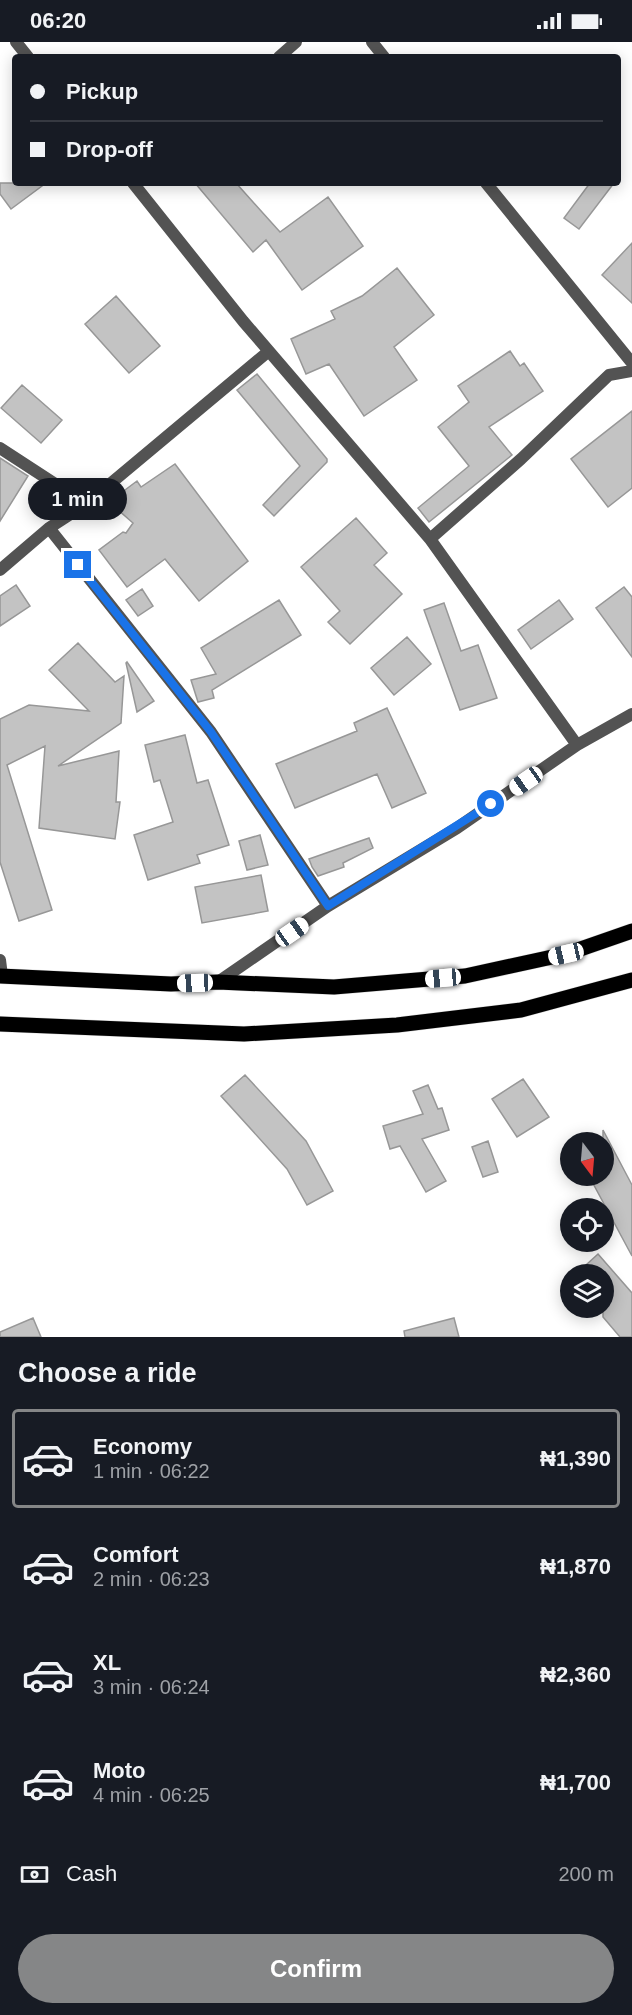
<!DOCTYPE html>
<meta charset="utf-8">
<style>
:root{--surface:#171b24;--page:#242831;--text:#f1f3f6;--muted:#9ea1a6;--line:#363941;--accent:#858687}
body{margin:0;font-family:Helvetica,sans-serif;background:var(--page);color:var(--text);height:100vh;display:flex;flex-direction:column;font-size:22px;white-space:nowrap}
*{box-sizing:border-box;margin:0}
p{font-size:20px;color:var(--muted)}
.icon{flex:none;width:33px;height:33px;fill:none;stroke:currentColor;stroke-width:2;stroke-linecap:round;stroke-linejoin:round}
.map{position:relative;height:1295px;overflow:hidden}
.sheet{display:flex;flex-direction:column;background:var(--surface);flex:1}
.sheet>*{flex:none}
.banner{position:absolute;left:12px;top:12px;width:609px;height:132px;border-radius:6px;box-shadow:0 3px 15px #0003;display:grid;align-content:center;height:132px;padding:0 18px;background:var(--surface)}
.needle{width:39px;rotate:164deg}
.buttons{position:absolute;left:560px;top:1090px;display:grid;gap:12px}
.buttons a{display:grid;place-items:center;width:54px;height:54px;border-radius:50%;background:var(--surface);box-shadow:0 3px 15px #0003;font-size:30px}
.end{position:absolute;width:27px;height:27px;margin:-14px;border:8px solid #1a73e8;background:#fff;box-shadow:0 0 0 3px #fff}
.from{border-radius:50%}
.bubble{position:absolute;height:42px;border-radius:21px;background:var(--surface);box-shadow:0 3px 15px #0003;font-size:20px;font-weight:800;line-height:42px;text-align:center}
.car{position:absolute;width:18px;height:36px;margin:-18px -9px;border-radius:8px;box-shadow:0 0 4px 2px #0007;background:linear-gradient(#fff 24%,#345 0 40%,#fff 0 76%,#345 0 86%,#fff 0)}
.banner b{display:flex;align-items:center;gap:21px;height:57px;font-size:22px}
.banner b+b{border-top:2px solid var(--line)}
.banner i{width:15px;height:15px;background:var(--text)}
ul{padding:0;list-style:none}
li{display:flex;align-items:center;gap:18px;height:99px;margin:0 12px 9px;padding:0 6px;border:3px solid transparent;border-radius:6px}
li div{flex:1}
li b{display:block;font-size:22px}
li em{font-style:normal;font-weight:800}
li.selected{border-color:var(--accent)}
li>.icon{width:54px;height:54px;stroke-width:1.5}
h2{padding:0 18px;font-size:27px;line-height:72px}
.pay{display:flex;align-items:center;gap:15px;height:66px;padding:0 18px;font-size:22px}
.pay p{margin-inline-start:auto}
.cta{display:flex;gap:12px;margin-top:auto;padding:12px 18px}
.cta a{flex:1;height:69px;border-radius:36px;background:var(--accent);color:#fff;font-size:24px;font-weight:800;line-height:69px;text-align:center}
.status{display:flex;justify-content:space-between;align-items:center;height:42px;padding:0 30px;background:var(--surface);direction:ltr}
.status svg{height:16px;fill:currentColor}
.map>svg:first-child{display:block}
.building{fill:#c3c3c3;stroke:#979797;stroke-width:1.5}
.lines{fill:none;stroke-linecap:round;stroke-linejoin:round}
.primary-casing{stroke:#dbdbdb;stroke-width:16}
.street{stroke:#535353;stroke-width:12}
.primary{stroke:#000;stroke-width:15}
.route{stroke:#1a73e8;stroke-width:8}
</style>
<div class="status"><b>06:20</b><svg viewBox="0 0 49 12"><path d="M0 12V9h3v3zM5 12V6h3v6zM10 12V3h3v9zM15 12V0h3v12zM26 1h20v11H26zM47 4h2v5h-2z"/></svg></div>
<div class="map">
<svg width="632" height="1295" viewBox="0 0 632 1295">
<rect width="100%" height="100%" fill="#fff"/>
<path class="building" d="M0,141H46L11,167L0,152Z
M195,141H236L280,190L328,155L363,204L302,248L266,198L253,210Z
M590,141H614L579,187L564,176Z
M632,201V261L602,233Z
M397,226L434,273L394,305L417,338L364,374L329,322L306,332L291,297L335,277L331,269L362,254Z
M116,254L160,304L129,331L85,282Z
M510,309L520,324L524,321L543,349L489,385L512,413L429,480L418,466L469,424L438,385L469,360L458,344Z
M257,332L327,417V420L274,474L263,463L300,424L237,348Z
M22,343L62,378L41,401L1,366Z
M632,369V446L608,465L571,417Z
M0,416L28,434L0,479Z
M175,422L248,519L199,559L165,517L127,545L99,508L123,490L126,491L133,481L109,460L137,439L141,445Z
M356,476L387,511L374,523L402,552L350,602L328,580L340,569L301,525Z
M16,543L30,564L0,584V554Z
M624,545L632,555V615L596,566Z
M142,547L153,564L138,574L126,558Z
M279,558L301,593L212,648L214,656L198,660L191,638L216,632L201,606Z
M559,558L573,577L531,607L518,588Z
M444,561L461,609L478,603L497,656L460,668L424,568Z
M407,595L431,622L394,653L371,626Z
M78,601L115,640L124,634L121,681L58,724L119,709L116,760H120L115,797L39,786L45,704L7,723L52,868L19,879L0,820V677L29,663L89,669L49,628Z
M127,620L154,659L137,670L126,621Z
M387,666L426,751L392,766L377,732L295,766L276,722L357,689L354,681Z
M185,693L197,741L208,738L229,803L197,813L200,821L148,838L134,793L173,780L160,738L154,740L145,703Z
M260,793L268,823L247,828L239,799Z
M369,796L373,806L343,821L344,825L318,834L312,825L309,817Z
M261,833L268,869L202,881L195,845Z
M245,1033L306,1099L333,1149L307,1163L287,1127L221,1054Z
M523,1037L549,1075L517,1095L492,1057Z
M428,1043L438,1067L442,1066L449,1088L422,1097L446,1139L426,1150L400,1104L390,1107L383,1084L423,1072L413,1049Z
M603,1088L632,1143V1214L589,1134H603Z
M488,1099L498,1130L483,1135L472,1105Z
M598,1212L632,1251V1295H620L603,1275V1233H575Z
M33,1276L41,1295H0V1290Z
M454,1276L459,1295H405L404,1289Z"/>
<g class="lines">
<defs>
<path id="primary" d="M0,934L171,942L218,940L334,945L465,934L566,912L632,889
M0,982L244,992L397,983L521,968L632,938"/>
</defs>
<use href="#primary" class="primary-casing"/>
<path class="street" d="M16,0L28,15
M372,0L384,15
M279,15L296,0
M133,141L243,279L430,497L577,703
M486,141L632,321
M0,406L86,462
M49,486L211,690L328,864
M430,497L521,417L609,333L632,329
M0,528L49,486L86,462L269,309
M0,918L2,934
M218,940L328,864L457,786L577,703L632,672"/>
<use href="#primary" class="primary"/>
</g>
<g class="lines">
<path class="route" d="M78,523L211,690L328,864L491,762"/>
</g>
</svg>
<div class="buttons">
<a><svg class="needle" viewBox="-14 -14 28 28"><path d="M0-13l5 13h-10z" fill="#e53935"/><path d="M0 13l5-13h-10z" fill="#9ea1a6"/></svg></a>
<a><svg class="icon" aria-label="locate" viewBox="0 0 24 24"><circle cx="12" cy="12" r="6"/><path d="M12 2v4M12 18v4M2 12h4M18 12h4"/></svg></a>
<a><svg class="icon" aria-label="layers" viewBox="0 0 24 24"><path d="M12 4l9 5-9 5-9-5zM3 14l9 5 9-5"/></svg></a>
</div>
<i class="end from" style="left:491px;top:762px"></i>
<i class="end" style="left:78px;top:523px"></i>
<div class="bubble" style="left:28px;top:436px;width:99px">1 min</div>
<i class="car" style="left:526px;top:739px;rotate:235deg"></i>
<i class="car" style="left:292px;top:890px;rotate:55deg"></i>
<i class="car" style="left:566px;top:912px;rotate:257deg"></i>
<i class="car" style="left:443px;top:936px;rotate:265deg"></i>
<i class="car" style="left:195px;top:941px;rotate:268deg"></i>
<div class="banner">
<b><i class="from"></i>Pickup</b>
<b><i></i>Drop-off</b>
</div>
</div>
<section class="sheet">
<h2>Choose a ride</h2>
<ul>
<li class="selected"><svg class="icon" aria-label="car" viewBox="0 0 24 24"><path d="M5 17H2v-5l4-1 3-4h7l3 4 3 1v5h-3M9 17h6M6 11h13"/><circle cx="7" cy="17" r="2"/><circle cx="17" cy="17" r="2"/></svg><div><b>Economy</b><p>1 min · 06:22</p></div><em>₦1,390</em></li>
<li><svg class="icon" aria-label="car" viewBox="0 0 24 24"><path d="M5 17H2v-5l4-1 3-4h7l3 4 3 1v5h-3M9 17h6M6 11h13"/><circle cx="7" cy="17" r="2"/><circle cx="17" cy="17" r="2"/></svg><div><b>Comfort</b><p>2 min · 06:23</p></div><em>₦1,870</em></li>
<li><svg class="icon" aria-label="car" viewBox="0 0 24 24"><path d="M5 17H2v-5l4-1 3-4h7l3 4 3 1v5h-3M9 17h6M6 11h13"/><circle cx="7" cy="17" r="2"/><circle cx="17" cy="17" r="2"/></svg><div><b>XL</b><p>3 min · 06:24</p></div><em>₦2,360</em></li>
<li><svg class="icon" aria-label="car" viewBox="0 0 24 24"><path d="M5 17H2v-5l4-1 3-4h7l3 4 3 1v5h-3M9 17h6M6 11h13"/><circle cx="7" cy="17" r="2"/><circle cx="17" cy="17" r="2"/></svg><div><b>Moto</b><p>4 min · 06:25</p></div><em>₦1,700</em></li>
</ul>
<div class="pay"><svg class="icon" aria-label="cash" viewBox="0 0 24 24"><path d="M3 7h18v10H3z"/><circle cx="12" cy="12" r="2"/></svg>Cash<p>200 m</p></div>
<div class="cta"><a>Confirm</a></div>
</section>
